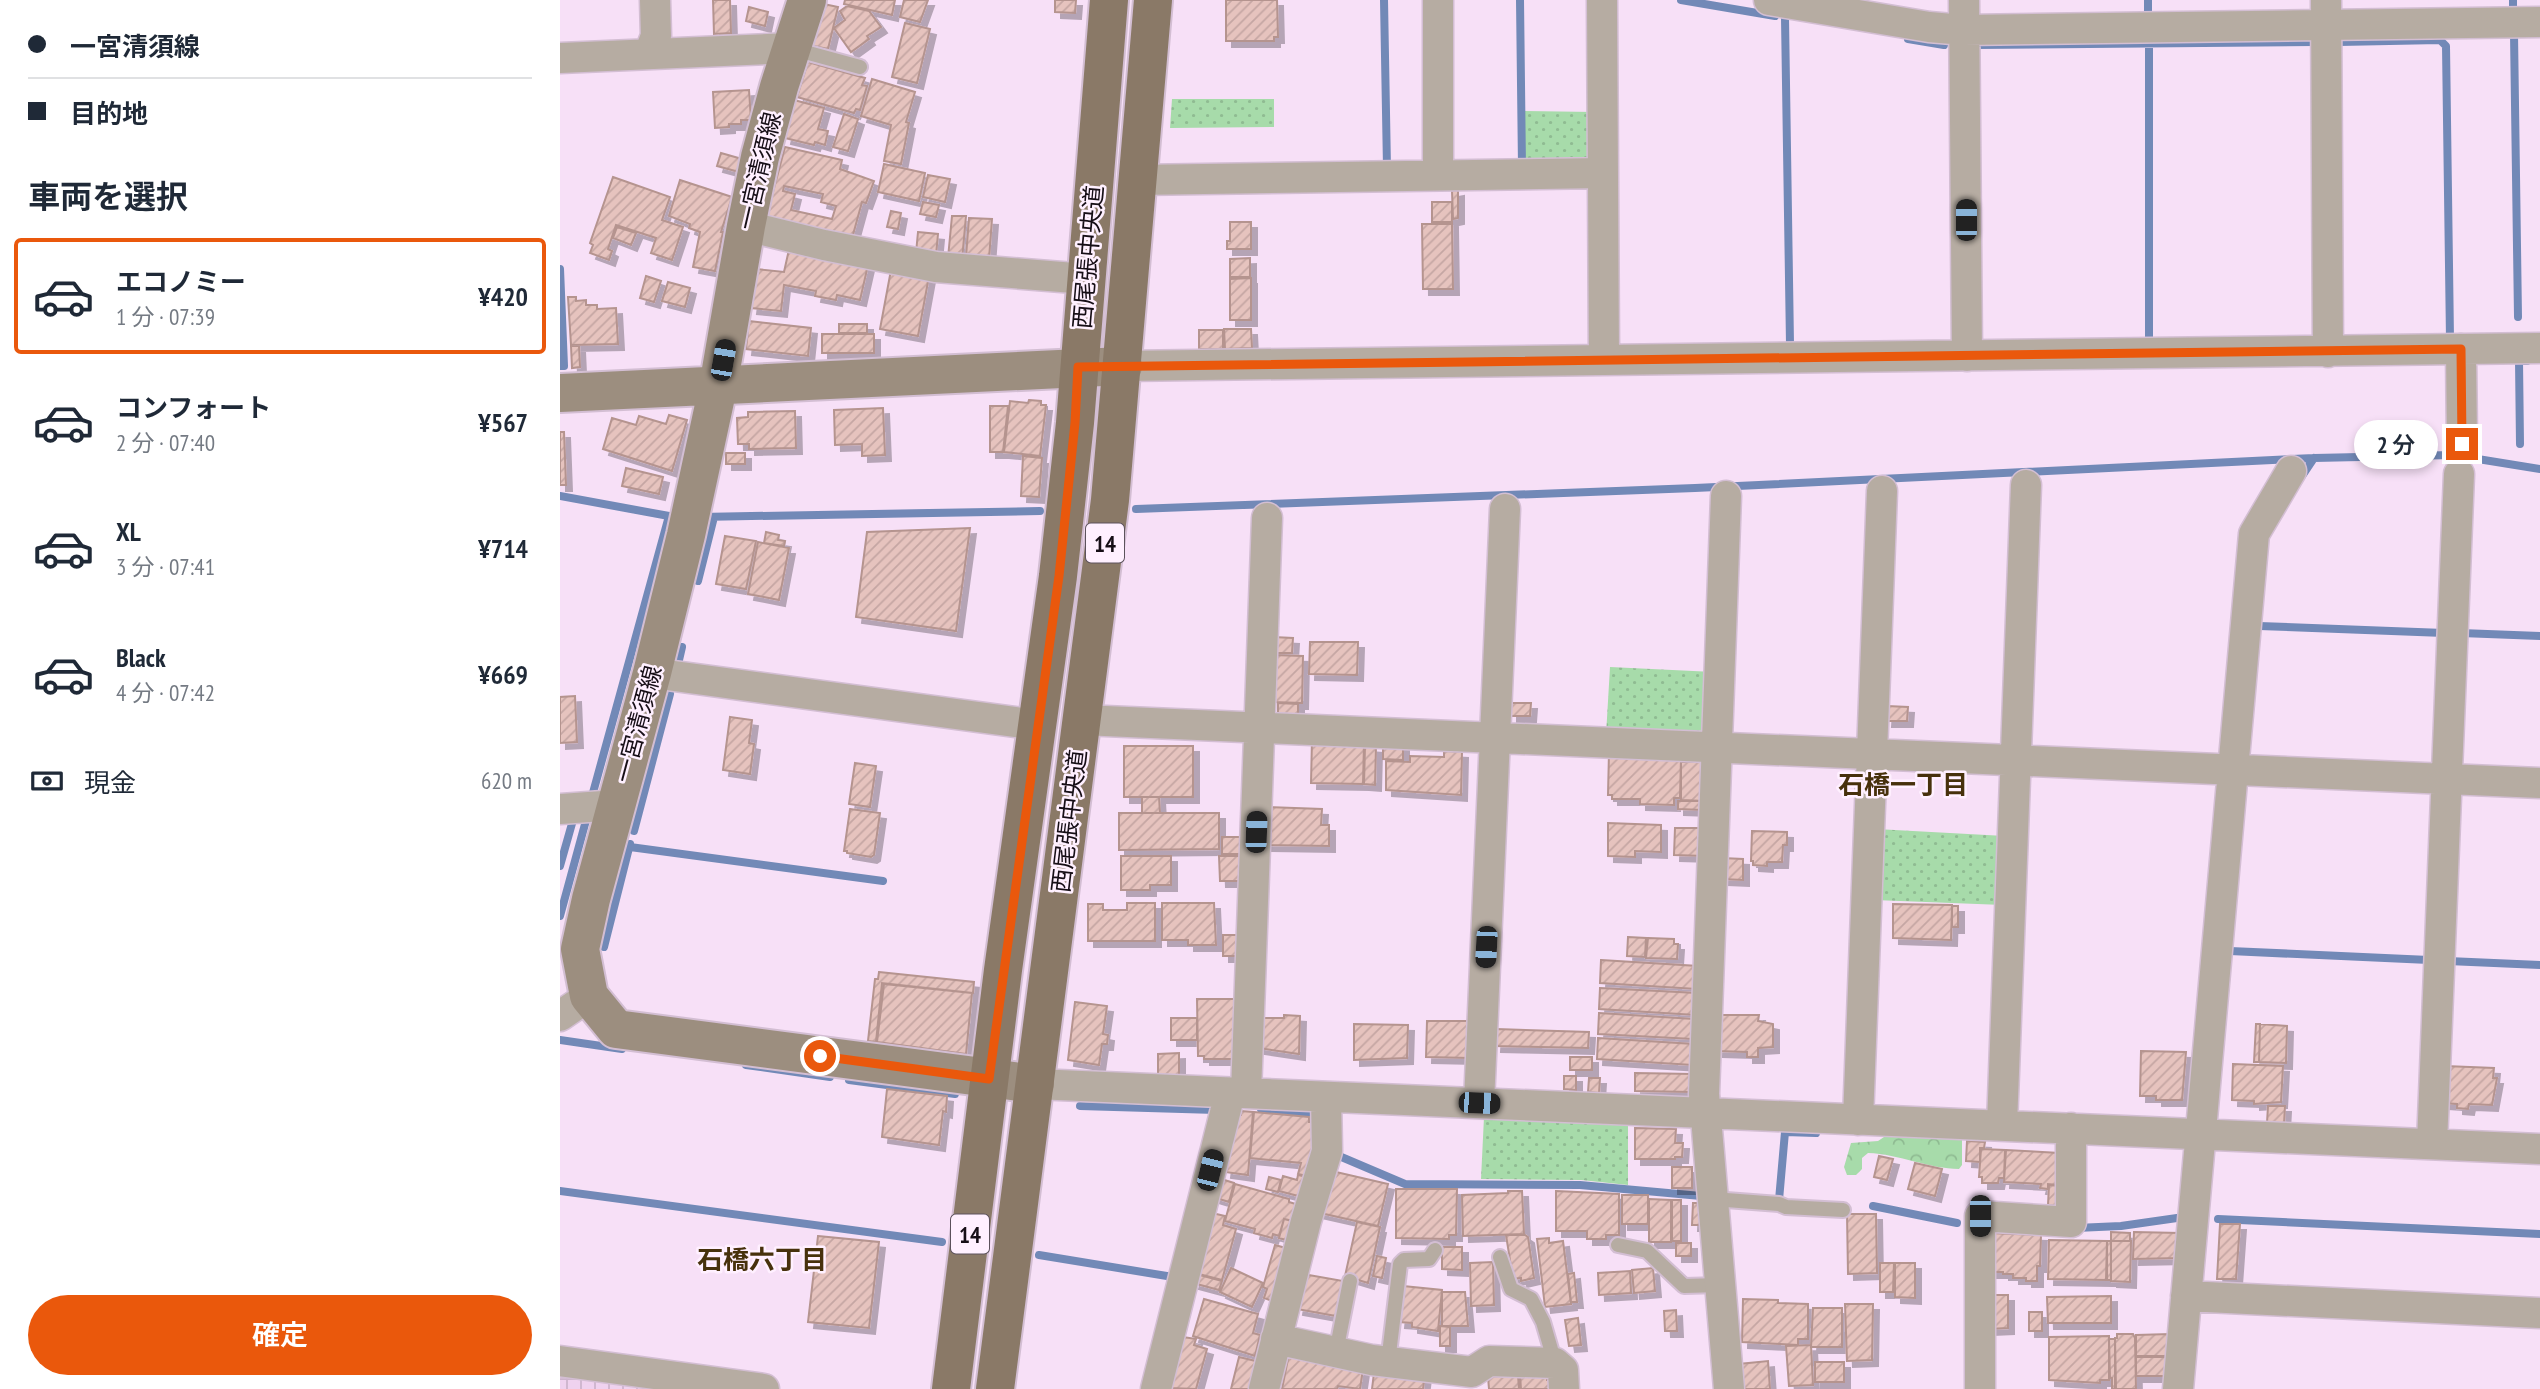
<!DOCTYPE html>
<html lang="ja">
<meta charset="utf-8">
<style>
:root{--surface:#fff;--page:#f6f6f7;--text:#1f2937;--muted:#747a83;--line:#e0e1e3;--accent:#ea580c}
body{margin:0;font-family:"PT Sans Narrow","Noto Sans JP",sans-serif;background:var(--page);color:var(--text);height:100vh;display:flex;flex-direction:column;font-size:26px;white-space:nowrap}
*{box-sizing:border-box;margin:0}
p{font-size:23px;color:var(--muted)}
.icon{flex:none;width:38px;height:38px;fill:none;stroke:currentColor;stroke-width:2;stroke-linecap:round;stroke-linejoin:round}
.map{position:relative;flex:1;overflow:hidden}
.details{display:flex;flex-direction:column;background:var(--surface);width:560px}
.details>*{flex:none}
.top-card{display:grid;align-content:center;height:154px;padding:0 28px;background:var(--surface)}
.end{position:absolute;width:32px;height:32px;margin:-16px;border:9px solid #ea580c;background:#fff;box-shadow:0 0 0 4px #fff}
.from{border-radius:50%}
.bubble{position:absolute;height:49px;border-radius:24px;background:var(--surface);box-shadow:0 4px 10px #0003;font-size:23px;font-weight:600;line-height:49px;text-align:center}
.car{position:absolute;width:21px;height:42px;margin:-21px -10px;border-radius:9px;box-shadow:0 0 5px 2px #0007;background:linear-gradient(#222 24%,#8ab4d8 0 40%,#222 0 76%,#8ab4d8 0 86%,#222 0)}
.top-card b{display:flex;align-items:center;gap:24px;height:66px;font-size:26px}
.top-card b+b{border-top:2px solid var(--line)}
.top-card i{width:18px;height:18px;background:var(--text)}
ul{padding:0;list-style:none}
li{display:flex;align-items:center;gap:21px;height:116px;margin:0 14px 10px;padding:0 14px;border:4px solid transparent;border-radius:7px}
li div{flex:1}
li b{display:block;font-size:26px}
li em{font-style:normal;font-weight:600}
li.current{border-color:var(--accent)}
li>.icon{width:63px;height:63px;stroke-width:1.5}
h2{padding:0 28px;font-size:32px;line-height:84px}
.pay{display:flex;align-items:center;gap:18px;height:77px;padding:0 28px;font-size:26px}
.pay p{margin-inline-start:auto}
.primary-button{display:flex;gap:14px;margin-top:auto;padding:14px 28px}
.primary-button a{flex:1;height:80px;border-radius:42px;background:var(--accent);color:#fff;font-size:28px;font-weight:600;line-height:80px;text-align:center}
main{display:flex;flex:1;min-height:0}
.map>svg:first-child{display:block}
.industrial{fill:url(#industrial-grid)}
.grass{fill:url(#grass-dots)}
.forest{fill:url(#forest-crowns)}
.lines{fill:none;stroke-linecap:round;stroke-linejoin:round}
.stream{stroke:#7289b7;stroke-width:8}
.building{fill:url(#building-hatch);stroke:#b5948f;stroke-width:2;fill-rule:evenodd;filter:url(#shadow)}
.lane-casing{stroke:#d3bed3;stroke-width:18}
.street-casing{stroke:#d3bed3;stroke-width:33}
.secondary-casing{stroke:#d3bed3;stroke-width:42}
.primary-casing{stroke:#d3bed3;stroke-width:42}
.lane{stroke:#b6aca2;stroke-width:14}
.street{stroke:#b6aca2;stroke-width:30}
.secondary{stroke:#9c8e7f;stroke-width:38}
.primary{stroke:#8a7967;stroke-width:38}
.route{stroke:#ea580c;stroke-width:9}
.labels{text-anchor:middle;dominant-baseline:central;stroke-width:5;stroke-linejoin:round;paint-order:stroke}
.shield{fill:#fff0ff;stroke:#5c525c;stroke-width:2}
.shield-label{font-size:23px;font-weight:bold;fill:#160e16}
.street-label{font-size:24px;fill:#160e16;stroke:#fff0ff}
.neighbourhood-label{font-size:26px;font-weight:bold;fill:#47310c;stroke:#fff0ff}
</style>
<main>
<section class="details">
<div class="top-card">
<b><i class="from"></i>一宮清須線</b>
<b><i></i>目的地</b>
</div>
<h2>車両を選択</h2>
<ul>
<li class="current"><svg class="icon" aria-label="car" viewBox="0 0 24 24"><path d="M5 17H2v-5l4-1 3-4h7l3 4 3 1v5h-3M9 17h6M6 11h13"/><circle cx="7" cy="17" r="2"/><circle cx="17" cy="17" r="2"/></svg><div><b>エコノミー</b><p>1 分 · 07:39</p></div><em>¥420</em></li>
<li><svg class="icon" aria-label="car" viewBox="0 0 24 24"><path d="M5 17H2v-5l4-1 3-4h7l3 4 3 1v5h-3M9 17h6M6 11h13"/><circle cx="7" cy="17" r="2"/><circle cx="17" cy="17" r="2"/></svg><div><b>コンフォート</b><p>2 分 · 07:40</p></div><em>¥567</em></li>
<li><svg class="icon" aria-label="car" viewBox="0 0 24 24"><path d="M5 17H2v-5l4-1 3-4h7l3 4 3 1v5h-3M9 17h6M6 11h13"/><circle cx="7" cy="17" r="2"/><circle cx="17" cy="17" r="2"/></svg><div><b>XL</b><p>3 分 · 07:41</p></div><em>¥714</em></li>
<li><svg class="icon" aria-label="car" viewBox="0 0 24 24"><path d="M5 17H2v-5l4-1 3-4h7l3 4 3 1v5h-3M9 17h6M6 11h13"/><circle cx="7" cy="17" r="2"/><circle cx="17" cy="17" r="2"/></svg><div><b>Black</b><p>4 分 · 07:42</p></div><em>¥669</em></li>
</ul>
<div class="pay"><svg class="icon" aria-label="cash" viewBox="0 0 24 24"><path d="M3 7h18v10H3z"/><circle cx="12" cy="12" r="2"/></svg>現金<p>620 m</p></div>
<div class="primary-button"><a>確定</a></div>
</section>
<div class="map">
<svg width="1980" height="1389" viewBox="0 0 1980 1389">
<defs>
<pattern id="industrial-grid" width="8" height="8" patternUnits="userSpaceOnUse" patternTransform="scale(1.75)"><rect width="8" height="8" fill="#efd2ef"/><path d="M0 4h8M4 0v8" fill="none" stroke="#ccb3cc"/></pattern>
<pattern id="grass-dots" width="8" height="8" patternUnits="userSpaceOnUse" patternTransform="scale(1.75)"><rect width="8" height="8" fill="#a7dbaa"/><path d="M2 2h.1M6 6h.1" fill="none" stroke="#8fbb92" stroke-width="1.8" stroke-linecap="round"/></pattern>
<pattern id="forest-crowns" width="20" height="18" patternUnits="userSpaceOnUse" patternTransform="scale(1.75)"><rect width="20" height="18" fill="#a7dbaa"/><path d="M2 6a3 3 0 1 1 6 0M12 15a3 3 0 1 1 6 0" fill="none" stroke="#8fbb92"/></pattern>
<pattern id="building-hatch" width="6" height="6" patternUnits="userSpaceOnUse" patternTransform="scale(1.75)"><rect width="6" height="6" fill="#e6c3be"/><path d="M-1 1l2-2M0 6l6-6M5 7l2-2" fill="none" stroke="#c5a6a3"/></pattern>
<filter id="shadow"><feDropShadow dx="6" dy="6" stdDeviation="0" flood-color="#0004"/></filter>
</defs>
<rect width="100%" height="100%" fill="#f7e0f7"/>
<path class="industrial" d="M0,1369L111,1389H0Z"/>
<path class="grass" d="M612,99H714V127L610,128Z
M965,111L1035,112L1037,162L965,163Z
M1050,667L1154,672L1152,732L1046,735Z
M1316,829L1445,836L1443,905L1314,900Z
M924,1117L1068,1123V1185L1021,1180L921,1179Z"/>
<path class="forest" d="M1327,1135L1393,1136L1402,1139V1165L1399,1169C1370,1169 1339,1154 1308,1153L1302,1158V1169L1296,1175H1287L1284,1167L1291,1143L1318,1141Z"/>
<g class="lines">
<path class="stream" d="M824,0L827,168H831
M960,0L962,167
M1121,0L1215,16
M1588,0V12
M1953,0V6
M1225,18L1230,344
M1954,33L1958,317
M1348,39L1384,45
M1779,42L1880,40L1886,46L1890,339
M1589,43V344
M1416,45L1754,42
M0,269L4,366H0
M1960,444L1959,361H1967
M1740,479L1754,458
M0,496L109,516
M576,509L1135,488L1754,458L1893,455L1980,469
M140,517L480,511
M138,581L154,517
M1699,626L1884,633
M1901,633L1980,636
M119,660L122,647
M31,800L109,516L120,517
M74,831L110,694
M70,847L323,881
M0,866L13,820
M0,916L28,813
M44,947L70,844
M1670,951L1869,960
M1888,961L1980,965
M0,1040L62,1049
M186,1065L270,1077
M289,1080L395,1094
M520,1106L656,1110L655,1114
M701,1109L759,1114
M772,1153L845,1184L1020,1185L1141,1196
M0,1191L382,1242
M1213,1199L1219,1200L1225,1132L1256,1133
M1313,1206L1397,1223
M1658,1219L1980,1234
M1516,1228L1561,1226L1624,1217
M479,1255L613,1277L614,1273"/>
</g>
<path class="building" d="M153,0H170L171,33L154,34Z
M285,0H335L332,15L284,4Z
M344,0H368L360,22L340,17Z
M495,0H516L515,13L495,12Z
M666,0H717L718,37H714V41H666Z
M259,3L278,7L268,49L249,45Z
M287,6L309,11L321,27L307,36L309,39L291,52L274,28L285,20L280,11Z
M189,7L208,12L205,26L186,21Z
M345,23L370,29L357,83L332,77Z
M248,62L305,78L302,85L307,86L300,110L296,109L294,113L237,97Z
M312,79L355,92L346,122L349,123L341,164L324,161L331,125L301,116Z
M189,90L191,120H181V124H169V127L155,128L153,92Z
M234,100L264,108L258,129L268,131L265,145L255,142L254,145L225,138Z
M284,114L298,119L288,151L273,147Z
M225,147L282,160L280,169L314,181L306,203L302,202L291,242L205,222ZM224,186L263,194L261,202L276,206L272,219L231,210L235,194L223,191Z
M161,153L182,159L179,172L157,166Z
M324,164L365,173L359,201L318,192Z
M368,175L390,179L385,202L363,197Z
M53,177L110,197L102,220L123,227L112,260L91,253L96,238L56,225L48,249L52,251L49,260L30,253L33,245L30,243Z
M120,180L172,197L161,232H163L155,271L133,267L140,232L129,228L130,224L109,216Z
M898,190V218L893,219L892,191Z
M363,202L379,205L376,217L360,214Z
M872,202H892V222H872Z
M331,211L341,213L338,229L327,227Z
M392,216H406L402,260L388,258Z
M409,218L432,219L429,259L406,257Z
M670,222H691V249H667V241H670Z
M862,224H892L893,289H863Z
M57,227L76,233L71,245L53,238Z
M358,232L378,234L376,255L356,253Z
M230,245L308,265L300,300L277,295L276,300L255,296L256,291L224,285L221,311L191,308L196,269L224,272Z
M690,258V277H670V259Z
M331,270L369,276L358,336L320,329Z
M86,276L101,281L94,302L80,298Z
M691,278V320H670V279Z
M108,282L130,288L125,307L102,301Z
M8,297H16V301L26,300V305H37V309L56,308L58,344L11,345Z
M189,321L251,328L248,356L186,349Z
M279,324H307V333H279Z
M664,329H691L692,348L665,349Z
M639,330H663V349H639Z
M262,334H314V353H262Z
M11,346H19L20,367L12,368Z
M469,400L481,401V405H486L480,456L444,452L450,401L468,403Z
M430,406H448L443,452H430Z
M323,408L325,455L302,456V444L275,445L274,410Z
M235,411L236,448L189,449V444H178L177,418L188,417V412Z
M109,415L127,420L112,471L43,449L52,418L76,425L79,416L106,424Z
M0,432H4L6,485H0Z
M166,453H185V464H166Z
M463,456L482,458L479,497L461,496Z
M66,468L103,477L99,494L62,486Z
M410,528L396,631L296,617L307,532Z
M206,532L219,535L218,540L225,541L224,546L204,543Z
M165,536L196,541L186,589L156,584Z
M198,542L229,548L219,600L188,594Z
M713,637L733,638L732,653H712Z
M750,642H798L797,675L749,674Z
M713,655L743,656L742,703L712,702Z
M15,696L17,742L0,743V697Z
M718,703L738,704V721H718Z
M951,703H971L970,716H951Z
M1327,706L1348,707L1347,721H1326Z
M170,717L192,720L189,743L194,744L190,774L163,770Z
M752,739L804,744L803,784L751,783Z
M823,742H843V760L823,759Z
M564,746H633V797H564Z
M805,746L816,747L815,785L804,784Z
M884,751L902,752L901,795L826,790V761L850,762V756L884,757Z
M1049,752L1121,758L1120,798H1114V805L1080,804V799H1052V795H1048Z
M1121,762H1146L1145,801L1121,800Z
M295,763L316,766L310,807L289,804Z
M582,797H599L600,813H582Z
M1118,801H1143V810L1118,809Z
M707,807L762,809L761,825H769V846L706,845Z
M290,809L320,813L314,855L311,857L287,853V851H284Z
M559,813H659V849L559,850Z
M1048,823L1101,825V852L1075,851V857L1048,856Z
M1115,828H1145V856L1114,855Z
M1192,831L1227,832V845H1223L1222,862H1207V866L1193,865V861H1191Z
M662,837H686V854H662Z
M561,856H611V885H590V890H561Z
M659,856H683V881H660Z
M1162,858L1183,859V880L1162,879Z
M567,903H595V941H528V904H543V910H567Z
M602,903H654L656,945H628V940H602Z
M1333,904L1392,905L1391,940L1333,938Z
M1392,906H1398V927H1392Z
M663,935H681V956H663Z
M1068,937L1086,938L1085,957L1067,956Z
M1088,938L1114,939V944H1118L1117,959L1086,958Z
M1041,960L1138,966L1137,989L1040,983Z
M319,972L414,982L413,993L322,983L316,1042L308,1041L315,979H318Z
M324,984L412,993L406,1054L317,1042Z
M1040,988L1137,993L1136,1015L1039,1009Z
M637,999H679V1056H672V1059H644V1056H638Z
M515,1002L547,1006L543,1034L548,1035L547,1044H542L539,1065L508,1060Z
M1039,1013L1134,1019L1133,1039L1038,1034Z
M724,1015L740,1016L739,1054L698,1048L699,1018H724Z
M1158,1015H1199L1198,1021L1213,1024V1047L1198,1048V1057H1187V1052L1157,1051Z
M611,1018H637V1040H611Z
M867,1021H911L910,1058L866,1057Z
M794,1024L848,1025L847,1058L794,1060Z
M1696,1024H1700L1699,1062H1694Z
M1700,1024L1727,1026L1726,1063L1699,1062Z
M936,1029L1029,1032L1028,1048L935,1046Z
M1038,1038L1134,1044L1133,1065L1037,1059Z
M1581,1051L1626,1052L1622,1100H1596V1096H1580Z
M619,1053V1077H598V1054Z
M1010,1057H1032V1070H1010Z
M1673,1064L1723,1066L1721,1102L1694,1104V1101L1672,1100Z
M1885,1066L1934,1068L1933,1078H1937L1932,1105L1909,1104L1908,1109L1897,1108V1104L1883,1103Z
M1075,1073L1133,1074L1132,1092L1075,1091Z
M1004,1076H1016V1090L1004,1089Z
M1029,1078H1040L1039,1093L1028,1092Z
M327,1089L387,1096L386,1112L383,1111L379,1145L322,1137Z
M1708,1106H1725L1724,1124L1707,1123Z
M681,1111L693,1112L688,1175L665,1172L670,1136H675L677,1115H681Z
M694,1112L749,1117V1122H761L752,1177L738,1174L741,1163L690,1158Z
M1075,1128L1116,1129L1115,1143H1123L1122,1157H1115V1159H1075Z
M1407,1141L1425,1142L1424,1148H1420V1162L1406,1161Z
M1421,1149L1445,1150L1444,1178H1439L1438,1183H1422V1177H1419Z
M1446,1150L1499,1153L1498,1185L1488,1184V1189L1480,1188L1481,1184L1444,1182Z
M1319,1156L1333,1159L1327,1180L1314,1177Z
M1355,1163L1382,1169L1375,1196L1348,1189Z
M1112,1167H1132V1188H1112Z
M776,1172L828,1184L818,1226L756,1212Z
M738,1175L752,1178L746,1198L719,1191L723,1176L737,1180Z
M709,1177L721,1180L718,1192L706,1189Z
M658,1178L674,1183L669,1202L653,1197Z
M675,1184L729,1199V1202L742,1206L738,1222L724,1219L719,1236L713,1234L712,1238L694,1233L695,1229L665,1221Z
M1489,1185L1500,1186L1499,1206L1488,1205Z
M836,1189H897L896,1235H889V1239L836,1238Z
M948,1191H962L964,1234L903,1236L902,1195L948,1193Z
M996,1191L1059,1194V1235H1046V1239H1027V1231H996Z
M1062,1195H1088V1224H1062Z
M1089,1199L1111,1200V1242H1089Z
M1112,1200H1121V1241H1112Z
M1133,1203H1142V1225H1132Z
M652,1213L665,1216L663,1225L676,1229L662,1280L635,1273Z
M1287,1214H1316L1317,1273L1288,1274Z
M724,1219L732,1221L726,1240L719,1238Z
M797,1222L820,1227L808,1283L785,1276Z
M1660,1224H1680L1676,1279H1657Z
M1551,1232L1570,1233V1241H1551Z
M1574,1232L1620,1233V1258L1573,1259Z
M1427,1233L1481,1235L1480,1266H1477V1281H1466V1278H1453V1274H1443V1272H1427Z
M946,1235H965L968,1237L974,1278L961,1281V1278L953,1279Z
M258,1236L319,1242L309,1328L248,1322Z
M989,1238V1243L1003,1241L1011,1304L985,1307L977,1239Z
M1489,1240L1547,1241L1546,1280L1488,1279Z
M1547,1241H1551V1280H1547Z
M1551,1241H1571L1570,1282L1551,1281Z
M1116,1243H1131V1256H1116Z
M715,1245L733,1250L718,1303L704,1298L707,1289L703,1287Z
M882,1247H902V1270L882,1269Z
M817,1256L826,1258L822,1278L813,1276Z
M933,1262L934,1305L911,1306L910,1263Z
M1320,1263H1334L1333,1292H1320Z
M1335,1263H1355V1298L1335,1297Z
M671,1268L703,1283L692,1307L660,1292Z
M1093,1268L1095,1291L1074,1293L1072,1270Z
M1070,1271L1071,1293L1039,1295L1038,1273Z
M1014,1273L1017,1302H1011L1008,1274Z
M636,1274L662,1281L659,1290L633,1283Z
M743,1274L783,1281L776,1316L737,1309Z
M843,1286L882,1290L878,1331L852,1327V1323L839,1322Z
M882,1292H905L908,1326H882Z
M1428,1295H1448V1328L1428,1329Z
M1551,1296V1323H1488L1487,1297Z
M644,1299L698,1314L693,1333L700,1335L695,1356L633,1336Z
M1183,1299L1218,1300V1303L1248,1304V1339H1238V1345L1182,1342Z
M1285,1304H1313L1312,1360L1287,1361Z
M1253,1308H1282V1347H1251Z
M1116,1310L1117,1331H1105L1104,1311Z
M1469,1312H1482V1331H1469Z
M1018,1318L1021,1345L1009,1346L1005,1320Z
M880,1326L890,1327V1346H880Z
M1557,1334H1573L1575,1338L1576,1389H1556L1555,1338H1557Z
M1610,1334L1611,1356H1576V1335Z
M1549,1336V1380H1540V1383L1489,1380V1337Z
M623,1337L636,1339L634,1345L647,1349L636,1389L609,1388Z
M1549,1339H1555V1389H1552V1378H1550Z
M1251,1345L1253,1385L1229,1386L1226,1346Z
M729,1354L803,1369L800,1389L778,1386L777,1389H722Z
M679,1357L704,1363L698,1389H671Z
M1576,1357H1610V1376H1576Z
M1208,1361L1210,1389H1181L1179,1364Z
M1255,1362H1284V1382H1255Z
M814,1373L865,1374L863,1389H812Z
M958,1375L959,1389H929L928,1377Z
M960,1375H987V1380H994V1389H961Z"/>
<g class="lines">
<defs>
<path id="lane" d="M234,49L300,67
M1153,1199L1219,1204L1226,1207L1283,1210
M1058,1245L1087,1251L1124,1286L1160,1285
M940,1257L951,1289L971,1299L983,1322L995,1363
M776,1352L790,1281
M828,1362L840,1264L844,1260L869,1259L875,1250"/>
<path id="street" d="M878,0V175
M1042,0L1044,360
M1209,0L1369,27L1404,30L1980,22
M1404,0L1407,356
M1766,0L1768,352
M89,54L96,36L95,0
M0,58L231,48
M576,180L1043,173
M186,226L264,245L376,267L527,279
M1901,349L1902,444
M563,366L1980,348
M1166,496L1144,1094L1169,1389
M92,673L477,725
M522,720L1980,783
M0,809L57,805
M0,1016L29,996
M475,1084L1980,1149
M686,1093L707,518
M919,1103L945,509
M1298,1120L1322,491
M1442,1125L1466,485
M1872,1144L1899,474
M1626,1296L1980,1313
M716,1339L812,1360L912,1372L929,1361L995,1363L1003,1370L1004,1389
M0,1361L204,1389
M596,1389L670,1093
M704,1389L746,1221L767,1151L766,1097
M1420,1389V1216L1511,1222V1128
M1618,1389L1694,534L1731,471"/>
<path id="secondary" d="M247,0L219,87L200,157L186,226L158,387L126,535L92,673L31,899L20,949L29,996L56,1029L475,1084
M0,393L563,366"/>
<path id="primary" d="M391,1389L443,970L498,576L515,423L549,0
M435,1389L550,500L593,0"/>
</defs>
<use href="#lane" class="lane-casing"/>
<use href="#street" class="street-casing"/>
<use href="#secondary" class="secondary-casing"/>
<use href="#primary" class="primary-casing"/>
<use href="#lane" class="lane"/>
<use href="#street" class="street"/>
<use href="#secondary" class="secondary"/>
<use href="#primary" class="primary"/>
</g>
<g class="lines">
<path class="route" d="M260,1056L429,1079L499,576L515,423L518,367L1901,349L1902,444"/>
</g>
<g class="labels">
<g class="shield">
<rect x="526" y="523.5" width="38" height="39" rx="5"/>
<rect x="391" y="1214.5" width="38" height="39" rx="5"/>
</g>
<g class="shield-label">
<text x="545" y="543">14</text>
<text x="410" y="1234">14</text>
</g>
<g class="street-label">
<text transform="translate(199 171) rotate(-77)">一宮清須線</text>
<text transform="translate(528 257) rotate(-85)">西尾張中央道</text>
<text transform="translate(78 724) rotate(-75)">一宮清須線</text>
<text transform="translate(509 821) rotate(-83)">西尾張中央道</text>
</g>
<g class="neighbourhood-label">
<text x="1343" y="784">石橋一丁目</text>
<text x="202" y="1259">石橋六丁目</text>
</g>
</g>
</svg>
<i class="end from" style="left:260px;top:1056px"></i>
<i class="end" style="left:1902px;top:444px"></i>
<div class="bubble" style="left:1794px;top:420px;width:84px">2 分</div>
<i class="car" style="left:1406px;top:220px;rotate:0deg"></i>
<i class="car" style="left:163px;top:360px;rotate:10deg"></i>
<i class="car" style="left:696px;top:832px;rotate:2deg"></i>
<i class="car" style="left:926px;top:947px;rotate:183deg"></i>
<i class="car" style="left:919px;top:1103px;rotate:92deg"></i>
<i class="car" style="left:650px;top:1170px;rotate:14deg"></i>
<i class="car" style="left:1420px;top:1216px;rotate:180deg"></i>
</div>
</main>
